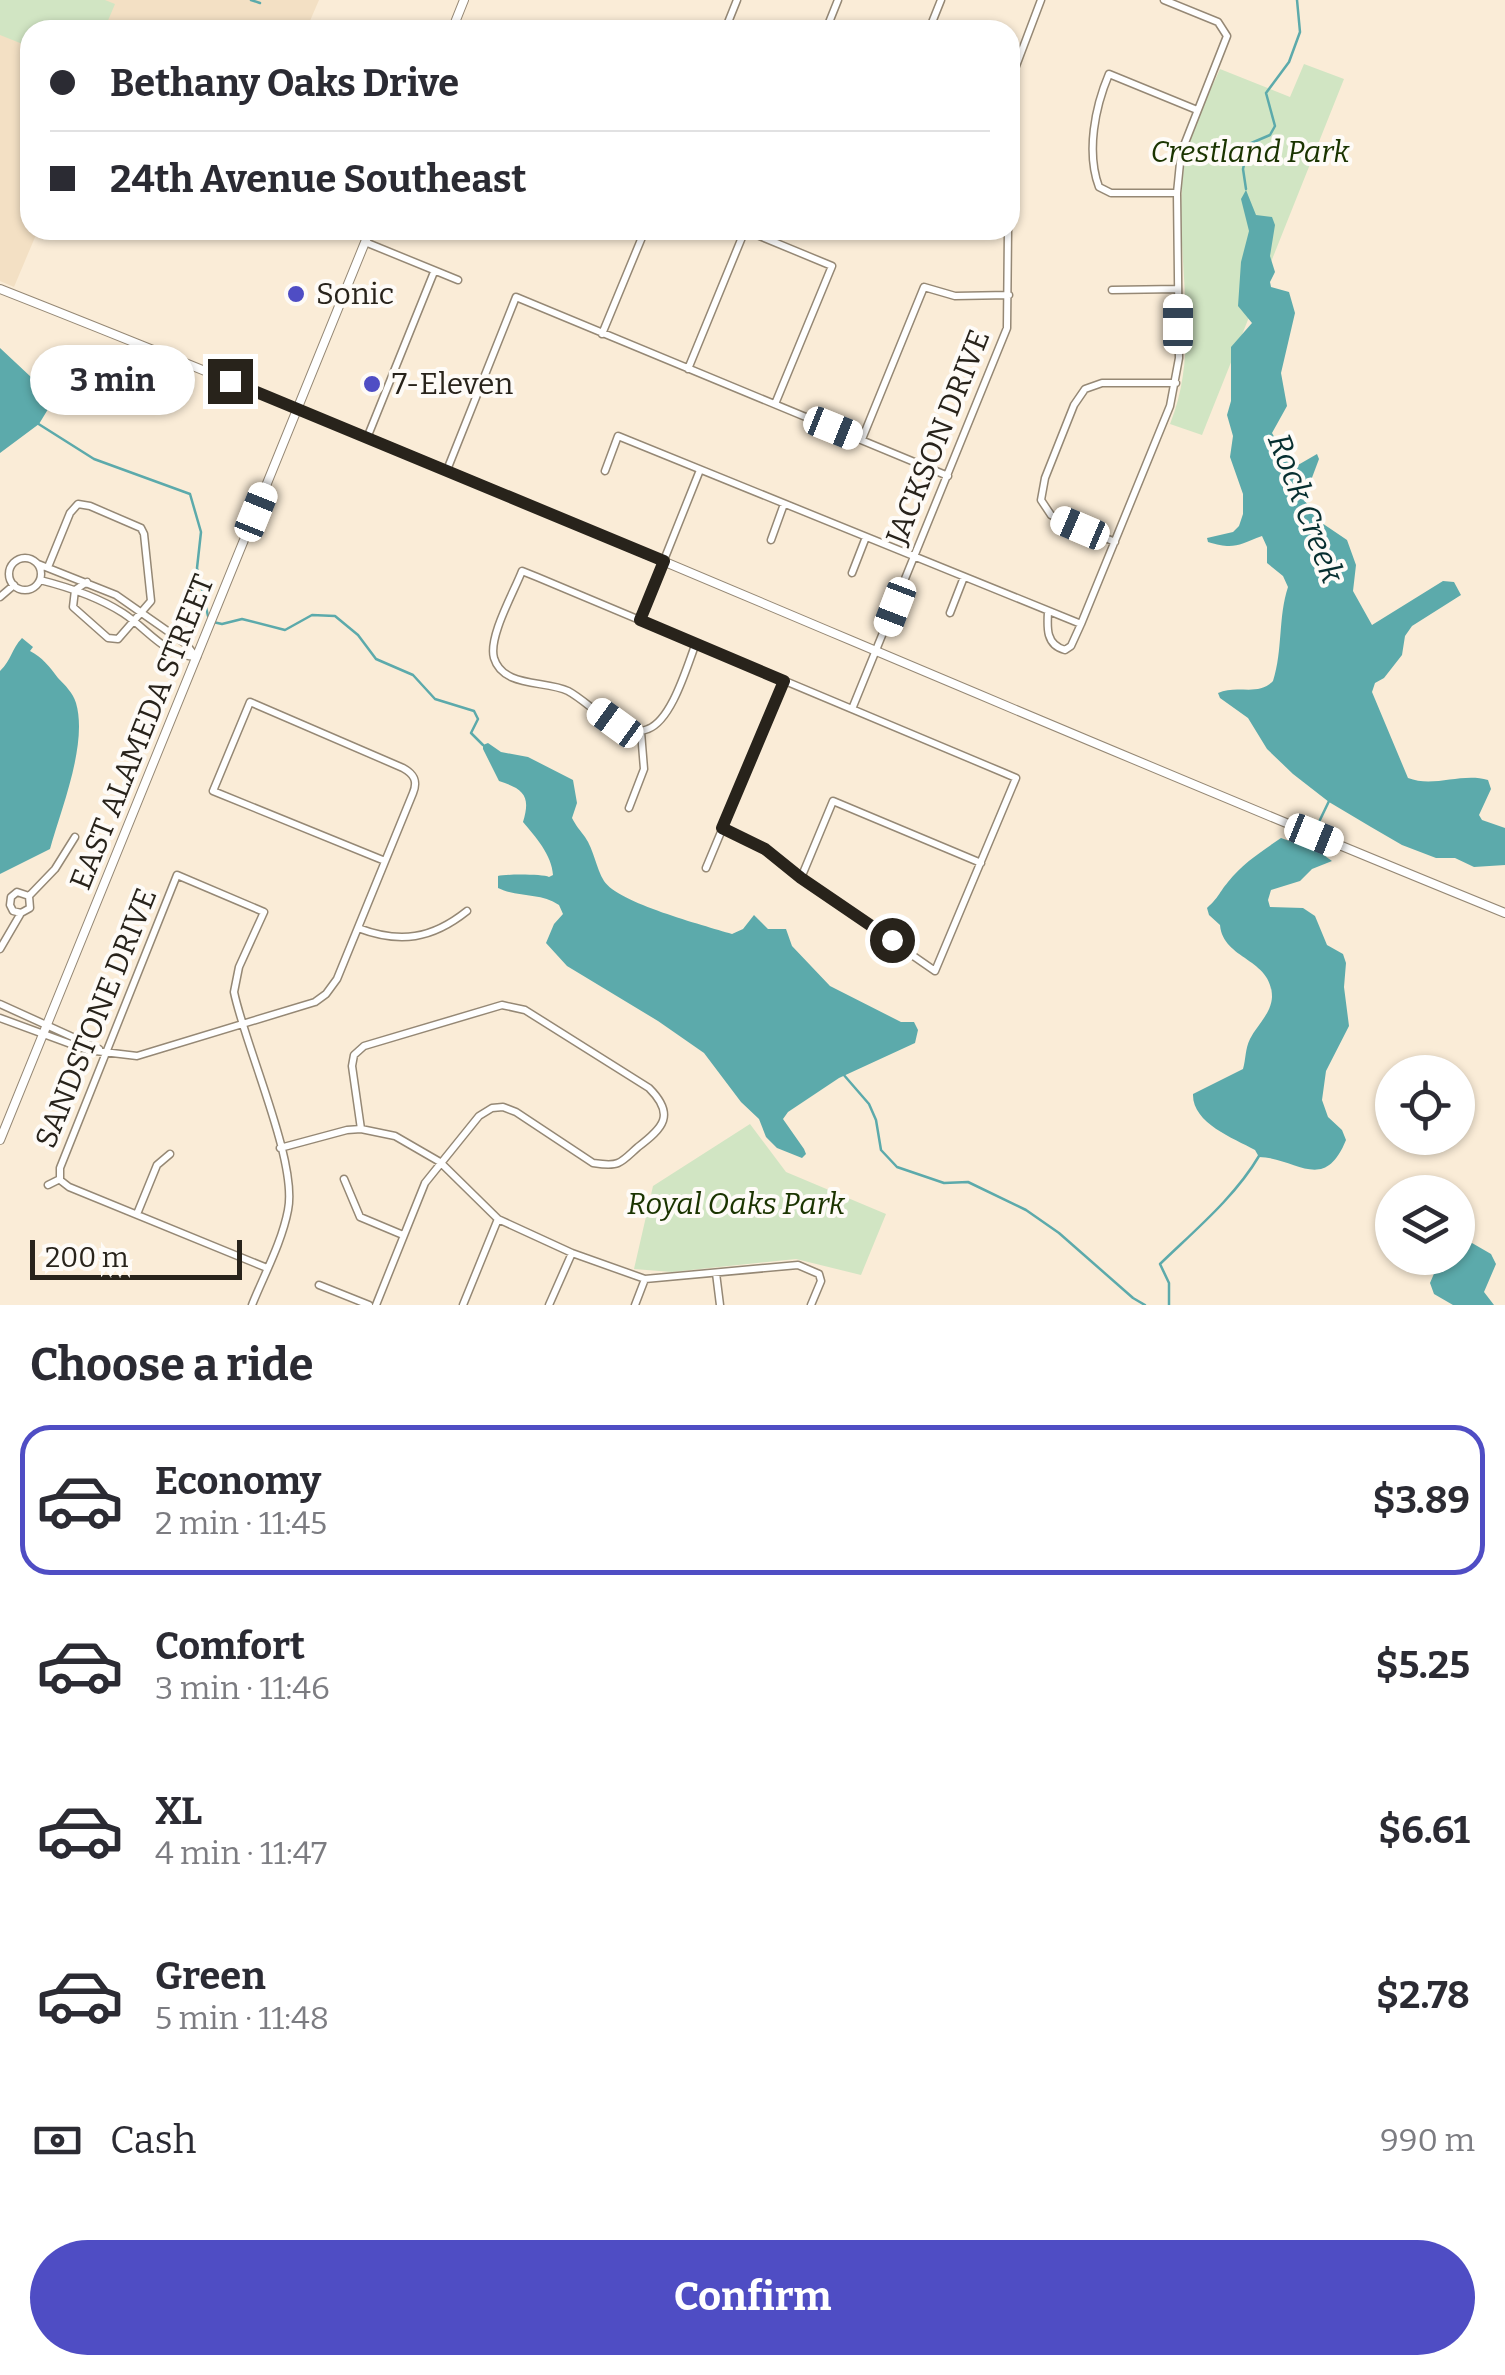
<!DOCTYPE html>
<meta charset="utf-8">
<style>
:root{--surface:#fff;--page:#f2f2f3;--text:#2b2b33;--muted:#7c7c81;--line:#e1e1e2;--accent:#4f4dc4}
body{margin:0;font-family:Bitter,serif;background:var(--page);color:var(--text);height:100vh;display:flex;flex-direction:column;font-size:38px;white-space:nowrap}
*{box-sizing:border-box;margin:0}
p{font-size:32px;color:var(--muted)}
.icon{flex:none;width:55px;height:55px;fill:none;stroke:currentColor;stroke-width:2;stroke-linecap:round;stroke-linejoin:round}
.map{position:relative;height:1305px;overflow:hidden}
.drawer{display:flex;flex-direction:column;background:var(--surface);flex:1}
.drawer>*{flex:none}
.banner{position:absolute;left:20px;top:20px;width:1000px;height:220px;border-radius:30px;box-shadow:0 2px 8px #0004;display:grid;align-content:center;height:220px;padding:0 30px;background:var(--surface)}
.tools{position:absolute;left:1375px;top:1055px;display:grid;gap:20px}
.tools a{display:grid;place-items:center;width:100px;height:100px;border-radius:50%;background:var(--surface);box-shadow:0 2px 8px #0004;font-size:50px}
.scale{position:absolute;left:30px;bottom:25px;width:212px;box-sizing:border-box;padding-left:10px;border:5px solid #28231b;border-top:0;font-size:28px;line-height:35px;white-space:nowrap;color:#28231b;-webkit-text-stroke:8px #fefbf7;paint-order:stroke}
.end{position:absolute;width:45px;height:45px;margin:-22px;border:12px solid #28231b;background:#fff;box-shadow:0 0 0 5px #fff}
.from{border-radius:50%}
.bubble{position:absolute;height:70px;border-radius:35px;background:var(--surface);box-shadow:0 2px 8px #0004;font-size:32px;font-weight:700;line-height:70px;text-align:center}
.car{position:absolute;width:30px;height:60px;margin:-30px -15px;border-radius:12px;box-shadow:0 0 8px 2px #0007;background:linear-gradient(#fff 24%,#345 0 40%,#fff 0 76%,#345 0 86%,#fff 0)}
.banner b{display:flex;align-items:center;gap:35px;height:95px;font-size:38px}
.banner b+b{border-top:2px solid var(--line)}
.banner i{width:25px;height:25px;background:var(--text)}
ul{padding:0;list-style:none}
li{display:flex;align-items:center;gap:30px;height:150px;margin:0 20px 15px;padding:0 10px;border:5px solid transparent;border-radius:30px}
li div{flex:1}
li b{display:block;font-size:38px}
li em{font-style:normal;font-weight:700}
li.active{border-color:var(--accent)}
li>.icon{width:90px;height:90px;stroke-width:1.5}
h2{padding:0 30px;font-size:45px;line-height:120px}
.pay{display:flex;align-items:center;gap:25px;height:110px;padding:0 30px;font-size:38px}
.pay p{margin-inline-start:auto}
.primary-button{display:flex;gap:20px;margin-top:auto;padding:20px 30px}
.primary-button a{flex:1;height:115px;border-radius:60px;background:var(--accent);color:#fff;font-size:40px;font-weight:700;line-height:115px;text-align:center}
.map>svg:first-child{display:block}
.built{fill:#f3e0c4}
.green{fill:#d1e5c3}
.water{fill:#5caaab}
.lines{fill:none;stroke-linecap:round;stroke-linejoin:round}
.stream{stroke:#5caaab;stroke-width:2.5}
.minor-casing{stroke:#958875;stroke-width:9}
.tertiary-casing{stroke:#958875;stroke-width:10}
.minor{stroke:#fff;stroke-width:6}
.tertiary{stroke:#fff;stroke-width:8}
.route{stroke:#28231b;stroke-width:12}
.poi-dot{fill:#4f4dc4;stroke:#fefbf7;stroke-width:4}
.labels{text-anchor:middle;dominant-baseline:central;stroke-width:8;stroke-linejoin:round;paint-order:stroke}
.park-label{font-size:30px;font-style:italic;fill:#1a3400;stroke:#fefbf7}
.poi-label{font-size:30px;fill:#28231b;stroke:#fefbf7;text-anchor:start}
.street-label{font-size:30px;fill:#28231b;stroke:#fefbf7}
.water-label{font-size:32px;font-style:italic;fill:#072f30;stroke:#fefbf7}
</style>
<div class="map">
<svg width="1505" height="1305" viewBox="0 0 1505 1305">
<rect width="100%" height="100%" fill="#faecd7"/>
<path class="built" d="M0,0H319L306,30H30V230H38L14,287L0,281Z"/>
<path class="green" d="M0,0H105L115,4L104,30H30V47L0,35Z
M1304,64L1344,79L1202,435L1170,424C1205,338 1169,243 1186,155C1191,126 1208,96 1220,69L1290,97Z
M750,1124L786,1172L886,1214L861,1275L796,1259L672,1272L634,1269L653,1186Z"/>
<path class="water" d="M1246,190L1256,215L1272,217L1275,225L1270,256L1275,272L1270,282L1271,287L1289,292L1295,313L1281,373L1287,406L1272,433L1276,440L1287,448L1295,464L1298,465L1317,454L1319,459L1304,499L1316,519L1347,540L1356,565L1353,591L1372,625L1443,581L1454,582L1461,595L1412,626L1405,636L1402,655L1384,678L1375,683L1372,692L1408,778C1434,788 1462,772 1488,780L1491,789L1479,815L1482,820L1505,828V865L1474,867L1455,858H1436L1402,845L1371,827L1329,802L1293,774L1267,749L1248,718L1220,698L1218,693C1237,684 1258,697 1273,681C1283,650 1278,617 1288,587L1283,576L1267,563V547L1262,536C1238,545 1234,550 1208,542L1207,538L1233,532L1239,526L1243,514V494L1230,457L1233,436L1227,415L1231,401V347L1252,323L1238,306L1241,262L1249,231L1241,199Z
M0,348L47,392L53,401L39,424L0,453Z
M22,638L33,647L30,651C42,657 50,667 58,678C65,685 73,693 76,703C88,744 61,809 50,849L0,874V671C12,659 11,650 22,638Z
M488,743L501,752L528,757L573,780L577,803L572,818C576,826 580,830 585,837C594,850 596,868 604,881C618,903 703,925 732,934L743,929L754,915L768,929H786L792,946L830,986L901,1022H914L918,1030L915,1043L839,1078L788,1112L783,1119L804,1149L806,1154L802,1158L777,1148L766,1137L759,1119L741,1102L704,1053L658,1021L567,966L546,943L554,924L563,914L559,905C540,892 519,898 498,888V876C505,874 543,874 549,877L553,875C552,855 535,836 523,822C531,796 524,789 499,781L483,749V745Z
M1281,838L1318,851L1332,861L1312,869L1300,881L1271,890L1268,900L1270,907L1303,908L1315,916L1327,945L1343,954L1346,963L1344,987L1349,1026L1326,1071L1322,1100L1328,1117L1342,1130L1346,1140C1324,1194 1297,1158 1259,1157L1255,1150C1233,1138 1192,1123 1193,1094L1243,1069C1246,1059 1245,1049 1250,1039C1257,1025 1271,1014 1272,997C1272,958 1223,960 1220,925L1209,915L1207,908C1220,896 1218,894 1228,882C1243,863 1261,852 1281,838Z
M1472,1243L1491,1254L1496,1264L1484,1292L1494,1305H1453L1434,1294L1430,1283L1436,1269L1449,1258H1458V1250Z"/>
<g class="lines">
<path class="stream" d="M251,0L260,3
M1246,189L1243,169L1249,144L1270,135L1275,126L1266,93L1289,62L1300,32L1297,0
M37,423L94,459L190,494L201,532L197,568L208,616
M213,622L222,624L242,619L285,630L312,615L335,616L358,635L376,659L413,675L435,699L474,711L478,719L471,733L483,745
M1318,824L1330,799
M843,1074L869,1104L876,1120L881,1150L897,1167L944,1183L968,1182L1026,1210L1059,1233L1133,1298L1145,1305
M1169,1305V1283L1160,1264C1194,1231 1235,1197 1259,1156"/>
<defs>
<path id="minor" d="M725,30L737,0
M826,30L838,0
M929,30L941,0
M1010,82L1041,0
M1177,193H1111L1099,187C1086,152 1095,107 1109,74L1197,110
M365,242L458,280
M1112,290L1178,289
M602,334L645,230
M688,369L745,230L832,266L775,404
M367,438L434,272
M862,439L924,287L955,296L1009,295
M447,470L516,297L948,476
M605,471L618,436L1081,624
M771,540L784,504
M1115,542L1051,515L1041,500L1045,478L1074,405L1085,389L1102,383H1176
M9 574a16 16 0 1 1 32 0a16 16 0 1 1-32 0Z
M38,564L116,595L186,644L196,657
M48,567L70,513L78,504L90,506L141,528L144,534L151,601L118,639L108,638L73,607L75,590L87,582
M852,573L866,537
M40,580C68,587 98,597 123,613C149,630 163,655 197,657
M0,597L14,585
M1048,612C1047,628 1046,645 1065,650L1071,646L1081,624L1170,406L1179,358L1177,193L1181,153L1227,36L1218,22L1164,0
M950,613L964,577
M640,620L700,470
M696,643C687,666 672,720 648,729C621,741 591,703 568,691C545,680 503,688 494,658C488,637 514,592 522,571L537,577L1002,772L1016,778L935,971L795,874L765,849L722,828
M852,709L1007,328L1008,230
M629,808L644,769L641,732
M706,868L784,681
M801,878L833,801L981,863
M29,896L55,869L75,837
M358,928C400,944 432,939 467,911
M0,949L21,913L30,908L29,896L17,892L11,897L10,905L13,911L21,913
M0,1004L99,1049
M0,1018L87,1050L137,1056L315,1002L326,994L337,979L413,793C418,781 414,774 403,768L250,702L213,791L385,861
M361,1129L352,1066L354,1055L364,1046L502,1005L525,1010L649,1088C676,1115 663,1128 638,1147C632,1152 625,1160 618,1163C611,1166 600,1164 593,1163L516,1112L503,1107L492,1108L479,1116L425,1183L376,1305
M280,1148L347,1130L361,1129L395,1136L440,1162L498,1219L572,1253L645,1279L798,1265L819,1274L821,1281L811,1305
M344,1179L360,1217L403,1235
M48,1185L60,1179
M137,1214L157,1165L170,1154
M716,1273L720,1305
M319,1285L369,1305
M252,1305C264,1275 282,1242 288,1210C298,1162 245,1046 234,992L239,967L264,912L177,875L60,1168V1180L69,1187L267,1268
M463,1305L498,1219
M549,1305L572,1253
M635,1305L645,1279"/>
<path id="tertiary" d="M452,30L464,0
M0,289C505,488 1002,709 1505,913
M0,1140L370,230"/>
</defs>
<use href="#minor" class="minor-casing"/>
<use href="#tertiary" class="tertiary-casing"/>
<use href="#minor" class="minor"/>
<use href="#tertiary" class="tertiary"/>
</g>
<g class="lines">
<path class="route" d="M230,381L664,561L640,620L784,681L722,828L765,849L801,878L892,940"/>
</g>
<g class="poi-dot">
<circle cx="296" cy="294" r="10"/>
<circle cx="372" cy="384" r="10"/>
</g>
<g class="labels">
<g class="park-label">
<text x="1250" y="152">Crestland Park</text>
<text x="736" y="1204">Royal Oaks Park</text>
</g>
<g class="poi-label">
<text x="316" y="294">Sonic</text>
<text x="392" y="384">7-Eleven</text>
</g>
<g class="street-label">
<text transform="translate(938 437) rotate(-68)">JACKSON DRIVE</text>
<text transform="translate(142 732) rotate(-68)">EAST ALAMEDA STREET</text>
<text transform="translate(96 1018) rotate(-68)">SANDSTONE DRIVE</text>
</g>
<g class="water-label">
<text transform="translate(1306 508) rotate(69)">Rock Creek</text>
</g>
</g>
</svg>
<div class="tools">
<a><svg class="icon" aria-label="locate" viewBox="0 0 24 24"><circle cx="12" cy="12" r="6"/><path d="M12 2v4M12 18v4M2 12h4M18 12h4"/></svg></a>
<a><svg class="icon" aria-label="layers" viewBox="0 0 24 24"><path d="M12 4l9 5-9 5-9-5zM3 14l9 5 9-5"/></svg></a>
</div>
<div class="scale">200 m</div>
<i class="end from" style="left:892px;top:940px"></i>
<i class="end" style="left:230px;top:381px"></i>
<div class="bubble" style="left:30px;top:345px;width:165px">3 min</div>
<i class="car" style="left:1178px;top:324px;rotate:0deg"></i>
<i class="car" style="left:833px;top:428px;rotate:112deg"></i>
<i class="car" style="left:256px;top:512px;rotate:22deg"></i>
<i class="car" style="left:1080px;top:528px;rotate:293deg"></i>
<i class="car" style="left:895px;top:607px;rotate:201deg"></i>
<i class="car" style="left:615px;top:723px;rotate:306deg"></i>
<i class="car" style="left:1314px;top:835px;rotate:112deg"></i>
<div class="banner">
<b><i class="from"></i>Bethany Oaks Drive</b>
<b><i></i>24th Avenue Southeast</b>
</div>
</div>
<section class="drawer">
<h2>Choose a ride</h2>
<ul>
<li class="active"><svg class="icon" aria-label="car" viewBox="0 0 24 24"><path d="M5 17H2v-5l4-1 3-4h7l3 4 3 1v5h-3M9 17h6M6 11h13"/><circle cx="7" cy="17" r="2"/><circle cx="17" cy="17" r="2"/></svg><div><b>Economy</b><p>2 min · 11:45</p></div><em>$3.89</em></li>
<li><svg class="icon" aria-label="car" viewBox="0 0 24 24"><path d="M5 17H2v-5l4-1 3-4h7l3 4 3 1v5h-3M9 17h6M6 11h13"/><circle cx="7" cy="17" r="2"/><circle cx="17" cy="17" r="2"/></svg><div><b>Comfort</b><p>3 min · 11:46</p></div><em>$5.25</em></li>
<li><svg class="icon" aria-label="car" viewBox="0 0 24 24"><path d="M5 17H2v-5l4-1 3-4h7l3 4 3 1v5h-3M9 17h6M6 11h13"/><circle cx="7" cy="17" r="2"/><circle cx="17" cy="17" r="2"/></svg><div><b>XL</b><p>4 min · 11:47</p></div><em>$6.61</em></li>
<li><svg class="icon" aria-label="car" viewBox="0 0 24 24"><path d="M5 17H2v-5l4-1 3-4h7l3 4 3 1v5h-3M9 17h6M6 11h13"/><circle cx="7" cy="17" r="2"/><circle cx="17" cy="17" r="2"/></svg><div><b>Green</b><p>5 min · 11:48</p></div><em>$2.78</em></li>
</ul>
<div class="pay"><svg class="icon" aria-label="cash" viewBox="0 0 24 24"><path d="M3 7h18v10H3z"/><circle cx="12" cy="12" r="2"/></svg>Cash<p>990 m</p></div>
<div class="primary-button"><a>Confirm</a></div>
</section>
